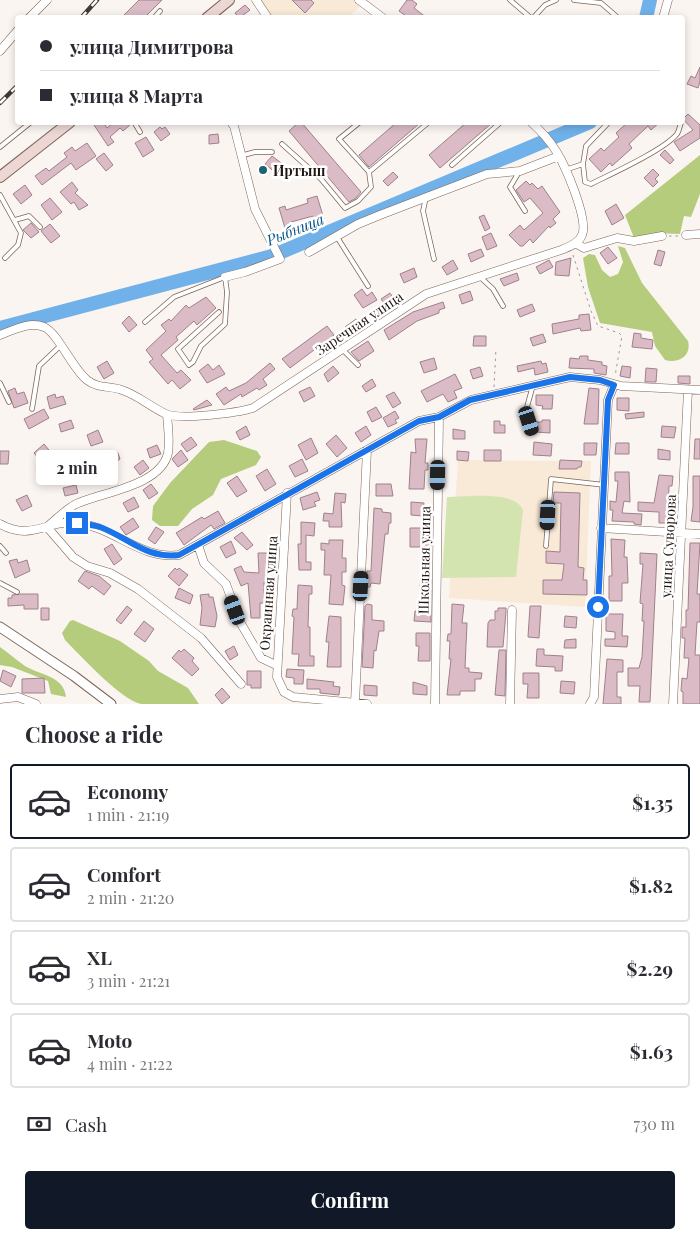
<!DOCTYPE html>
<meta charset="utf-8">
<style>
:root{--surface:#fff;--page:#f2f2f3;--text:#2b2b33;--muted:#7c7c81;--line:#e1e1e2;--accent:#111827}
body{margin:0;font-family:"Playfair Display",serif;background:var(--page);color:var(--text);height:100vh;display:flex;flex-direction:column;font-size:19px;white-space:nowrap}
*{box-sizing:border-box;margin:0}
p{font-size:16px;color:var(--muted)}
.icon{flex:none;width:28px;height:28px;fill:none;stroke:currentColor;stroke-width:2;stroke-linecap:round;stroke-linejoin:round}
.map{position:relative;height:704px;overflow:hidden}
.side{display:flex;flex-direction:column;background:var(--surface);flex:1}
.side>*{flex:none}
.banner{position:absolute;left:15px;top:15px;width:670px;height:110px;border-radius:5px;box-shadow:0 2px 8px #0003;display:grid;align-content:center;height:110px;padding:0 25px;background:var(--surface)}
.end{position:absolute;width:22px;height:22px;margin:-11px;border:6px solid #1a73e8;background:#fff;box-shadow:0 0 0 2px #fff}
.from{border-radius:50%}
.bubble{position:absolute;height:35px;border-radius:5px;background:var(--surface);box-shadow:0 2px 8px #0003;font-size:16px;font-weight:700;line-height:35px;text-align:center}
.car{position:absolute;width:15px;height:30px;margin:-15px -8px;border-radius:6px;box-shadow:0 0 4px 1px #0007;background:linear-gradient(#222 24%,#8ab4d8 0 40%,#222 0 76%,#8ab4d8 0 86%,#222 0)}
.banner b{display:flex;align-items:center;gap:18px;height:48px;font-size:19px}
.banner b+b{border-top:1px solid var(--line)}
.banner i{width:12px;height:12px;background:var(--text)}
ul{padding:0;list-style:none}
li{display:flex;align-items:center;gap:15px;height:75px;margin:0 10px 8px;padding:0 15px;border:2px solid var(--line);border-radius:5px}
li div{flex:1}
li b{display:block;font-size:19px}
li em{font-style:normal;font-weight:700}
li.selected{border-color:var(--accent)}
li>.icon{width:45px;height:45px;stroke-width:1.5}
h2{padding:0 25px;font-size:22px;line-height:60px}
.pay{display:flex;align-items:center;gap:12px;height:55px;padding:0 25px;font-size:19px}
.pay p{margin-inline-start:auto}
.button{display:flex;gap:10px;margin-top:auto;padding:10px 25px}
.button a{flex:1;height:58px;border-radius:5px;background:var(--accent);color:#fff;font-size:20px;font-weight:700;line-height:58px;text-align:center}
.map>svg:first-child{display:block}
.education{fill:#f9ead7}
.green{fill:#d4e4b1}
.forest{fill:#b5cc7c}
.lines{fill:none;stroke-linecap:round;stroke-linejoin:round}
.river{stroke:#70b1ea;stroke-width:14}
.building{fill:#dbbcc6;stroke:#9e818b}
.service-casing{stroke:#7d6557;stroke-width:5.5}
.minor-casing{stroke:#7d6557;stroke-width:9}
.tertiary-casing{stroke:#7d6557;stroke-width:11}
.secondary-casing{stroke:#7d6557;stroke-width:12}
.path{stroke:#a09995;stroke-width:1;stroke-dasharray:2.5 4;stroke-linecap:butt}
.service{stroke:#fff;stroke-width:4}
.minor{stroke:#fff;stroke-width:8}
.tertiary{stroke:#fff;stroke-width:9}
.secondary{stroke:#edd7d5;stroke-width:10}
.rail-casing{stroke:#423934;stroke-width:4.5}
.rail{stroke:#fff;stroke-width:2.5;stroke-dasharray:8;stroke-linecap:butt}
.route{stroke:#1a73e8;stroke-width:6}
.poi-dot{fill:#1a6371;stroke:#fff;stroke-width:2}
.labels{text-anchor:middle;dominant-baseline:central;stroke-width:5;stroke-linejoin:round;paint-order:stroke}
.poi-label{font-size:14px;font-weight:bold;fill:#211712;stroke:#fff;text-anchor:start}
.street-label{font-size:14px;fill:#211712;stroke:#fff}
.water-label{font-size:15px;font-style:italic;fill:#09568a;stroke:#fff}
</style>
<div class="map">
<svg width="700" height="704" viewBox="0 0 700 704">
<rect width="100%" height="100%" fill="#fbf5f2"/>
<path class="education" d="M256,0H358L363,4L348,17L273,18Z
M458,460L591,461L585,607L449,598Z"/>
<path class="green" d="M447,497C466,497 515,490 523,510L516,577L442,578Z"/>
<path class="forest" d="M700,155V194L691,217L684,216L680,234L654,233L634,238L625,215Z
M618,246L625,248L642,283L688,341C692,356 678,364 665,360L655,346L652,332L600,323L588,287L583,258L589,254L595,255L602,270L610,277L618,274L623,262Z
M224,440L257,451L261,457L256,465L221,479L213,495L192,509L178,526H160L152,520L153,506L170,483L209,442Z
M73,620L120,641L149,661L158,671L188,688L199,704C181,704 158,704 141,704C121,700 80,655 65,640L62,633L70,621Z
M0,647C9,653 16,660 25,666C40,675 64,676 66,697L51,694L48,681L12,667L0,665Z"/>
<g class="lines">
<path class="river" d="M646,18L650,0
M0,328L272,256L590,122"/>
</g>
<path class="building" d="M139,0H162L144,18H121Z
M292,0H311L314,3L305,13Z
M407,0H412L417,4L414,8L427,18H409L399,11Z
M245,5L250,10L239,18L235,13Z
M700,67V82L698,88L687,84L691,76L695,78Z
M688,114L700,125V138L680,151L674,142L693,130L683,119Z
M92,122H103L107,128L114,122L131,124L123,131L120,128L110,137L114,142L108,146Z
M299,122H301L361,192L356,198L349,202L289,131Z
M397,122H421L369,167L359,155Z
M467,122H493L440,168L429,155Z
M628,122H660L651,130L648,126L629,144L632,148L612,166L610,163L601,172L589,159L601,148L604,151L619,137L616,133Z
M160,127L162,129L165,127L170,134L161,141L154,132Z
M218,134L219,143L209,144V135Z
M146,137L154,150L143,157L135,143Z
M87,143L96,156L76,170L71,163L42,185L35,176L46,168L49,171L67,157L64,153L72,147L75,151Z
M665,150L674,160L670,164L660,155Z
M104,153L113,165L106,171L96,159Z
M272,156L284,165L277,174L265,164Z
M653,169L659,175L655,179L658,182L653,187L644,178Z
M393,172L398,177L388,186L383,181Z
M526,181L530,185L532,183L538,189L542,186L560,212L553,219L556,223L550,228L549,226L533,243L530,239L523,246H520L509,235L520,225L524,230L543,213L530,198L524,202L516,190Z
M72,182L78,190L75,193L88,205L79,210L74,202L71,204L60,192Z
M25,185L32,195L21,204L13,194Z
M317,196L324,219L314,222L313,216L291,222L292,226L285,228L279,208L285,206L286,210L308,203L307,199Z
M50,198L62,212L52,220L41,205Z
M616,204L624,218L612,225L605,211Z
M484,215L490,228L485,231L479,217Z
M31,223L39,232L31,238L23,230Z
M50,224L60,236L51,243L41,231Z
M491,233L497,246L487,250L482,237Z
M608,247L617,258L608,264L600,253Z
M481,249L484,256L471,262L468,254Z
M658,250L665,252L661,266L654,264Z
M571,258L569,276L555,275L556,262Z
M453,260L458,269L447,275L442,267Z
M549,260L553,267L540,274L536,267Z
M414,268L417,277L404,283L400,274Z
M517,273L519,280L504,286L500,279Z
M362,289L367,296L372,292L377,300L363,308L354,295Z
M470,291L473,300L462,304L459,295Z
M390,293L395,301L387,307L381,299Z
M206,297L216,308L197,325L194,321L176,337L178,340L161,355L177,373L181,370L191,380L180,389L172,380L168,384L149,362L153,359L146,350L166,331L161,325L169,319L171,321L186,305L189,308Z
M443,302L445,308L439,310V313L417,321L389,340L384,330L413,312Z
M532,304L535,311L520,317L517,310Z
M589,314L591,330L581,331L580,328L553,334L552,324L579,319V315Z
M129,316L137,325L129,332L122,323Z
M356,319L360,323L349,331L345,327Z
M327,326L334,335L290,368L282,359Z
M634,333L641,334V338L653,340L652,349L632,347Z
M543,334L546,342L533,346L530,338Z
M474,336H486V346H473Z
M368,341L374,351L359,361L351,352Z
M580,356H588V360L602,362V365L607,366L606,375L594,373V369L569,368L570,358L579,359Z
M434,358L437,369L424,373L420,362Z
M107,361L114,373L104,379L97,367Z
M541,361L542,364L546,363L548,372L535,375L534,368L518,372L517,366Z
M270,363L275,369L263,379L267,385L259,390L257,388L242,397L241,394L224,405L216,394L226,387L229,391L246,383Z
M208,364L213,370L219,365L225,374L207,383L199,371Z
M333,366L339,373L328,382L324,374Z
M622,366L631,367L630,378L620,376Z
M480,367L483,376L473,379L470,370Z
M646,368L657,369L656,382H645Z
M455,374L462,388L454,391L457,398L448,402L443,394L427,402L421,391Z
M678,376H690V384L678,383Z
M372,379L376,386L366,392L362,386Z
M310,387L315,396L304,402L299,392Z
M15,388L17,394L24,392L28,403L14,408L8,391Z
M589,388L599,389L598,424H584Z
M394,392L401,403L393,408L386,396Z
M55,394L56,398L63,396L66,404L50,409L47,397Z
M536,395H553L552,409H542L543,406L536,405Z
M617,398H629V411L617,410Z
M207,400L212,405L194,410L193,409Z
M376,407L382,417L372,422L367,412Z
M44,409L49,418L29,429L24,419Z
M395,411L399,418L395,420L397,423L388,427L383,418Z
M644,412V417L626,419L625,414Z
M71,420L74,428L61,432L59,424Z
M542,420H550V433L536,432L535,422H542Z
M494,421H500V425H505V433H494Z
M246,426L250,435L240,440L236,432Z
M366,426L371,435L361,442L355,433Z
M662,426L676,427L674,438L661,437Z
M453,429L465,431V439H453Z
M98,430L103,442L91,446L87,435Z
M336,435L347,448L337,457L326,444Z
M191,437L197,445L187,452L181,444Z
M311,438L318,453L306,460L298,445Z
M415,439H427L425,463H428V470H425L424,489H409L411,452L416,453Z
M695,439H700V459H694Z
M534,442L552,444L551,456L533,455Z
M584,443H597L596,455H584Z
M616,443H629V454H615Z
M44,444L53,455L43,464L34,453Z
M157,445L161,454L150,458L147,449Z
M658,449L670,451V460L658,459Z
M181,450L188,460L178,467L172,459Z
M484,450H501V461H484Z
M0,451H9L8,464H0Z
M76,451L81,461L71,467L65,457Z
M457,451L469,452L468,461L457,460Z
M118,453L120,459L116,462L117,464L107,467L104,458Z
M302,459L308,471L295,477L289,466Z
M143,460L149,468L140,475L134,467Z
M560,460L582,461L581,467H578L577,469H559Z
M267,469L276,484L265,491L256,476Z
M615,472H629L630,502L624,501L622,513L642,514L641,525L634,524V522L612,521L613,510H610V501L616,502L618,481H615Z
M659,475L673,476L672,486H669L668,510H672V523H659V512L638,511V502L654,503Z
M237,476L247,491L237,497L227,483Z
M693,476H700V522L691,521L693,507Z
M151,484L158,493L149,499L143,490Z
M376,484H391L393,496H376Z
M76,485L78,493L65,496L63,488Z
M317,492L320,500L314,502L316,506L303,510L300,498Z
M554,492L580,493L578,567L584,568L583,580H587V595L543,594V580H562L564,564L546,563V551L560,552L561,503H553Z
M335,493L346,494L345,503L341,502L342,527H329V521H323L324,513L333,514Z
M27,495L32,506L22,511L16,500Z
M134,497L139,507L128,512L123,503Z
M411,502L424,503L423,516L411,515Z
M374,508L382,509V512L391,513V523H389L388,534H385L380,584L371,583L370,587H366L367,571H371Z
M218,511L225,523L214,529L211,525L184,545L176,533L202,517L204,519Z
M133,518L139,527L126,535L120,527Z
M301,522L315,523L314,536L306,535V562H311V570H299L298,544H301Z
M156,527L164,532L155,544L148,539Z
M410,528H424L423,538H432L429,579H431V622L414,621L415,611H425L426,587H420L422,547H410Z
M242,532L253,545L247,550L234,538Z
M611,539L625,540L624,557H627L628,583H622V601H609V576H612Z
M329,540H343L342,558H346V572H342V585L345,586L343,605L329,604L331,575H324L325,550H321V543L329,544Z
M231,541L236,553L226,558L220,547Z
M690,543H700L697,594H700V622H697L695,655H700V704H683V692L681,691L682,678L687,679L689,658H684L685,638H682V627H686V610H688Z
M112,544L122,559L114,565L104,549Z
M258,553H269V564H267L266,582H264V603H260V618H251L248,583L241,586L234,569L241,566L244,572L259,573Z
M640,553L657,554L650,702H639L640,686H628V668H639L642,657L644,621H642L643,604L640,603L643,564H640Z
M17,559L18,563L27,560L30,571L15,578L9,561Z
M175,568L177,570L179,568L188,575L179,586L168,576Z
M85,571L99,576L111,586L104,595L92,586L89,589L78,581Z
M298,585L312,586V594H309L308,627H310V656H314V666H298L299,654H292L294,617L292,616L293,609H297Z
M179,588L193,595L190,604L175,598Z
M20,594H38V609H24V605L8,606V598H12V595Z
M209,594V597H213L217,616L215,627L200,625L202,608L200,595Z
M367,604L372,605V620L384,621V631H379L376,651L374,650L373,668L362,667L365,606Z
M452,604L464,605L462,623H467L465,668H469V672L482,673L481,679H475V691H460V695H447L451,659H449L450,641H447L448,634H451Z
M127,606L132,610L121,624L116,620Z
M530,606H541L539,638L528,637Z
M41,608H49V620H41Z
M498,608H506V612L503,647H487L488,623L490,620H495V611H498Z
M606,614H623L622,636H628L627,647L605,646V639H615V632L606,631Z
M329,616L341,617V667H327L329,642H326Z
M565,616L577,617L576,628L564,627Z
M144,621L154,629L145,642L134,634Z
M416,633H430V661H418L419,646H416Z
M576,639V648H564L565,640Z
M234,646L238,655L230,660L225,651Z
M184,649L194,658L192,661L199,669L192,676L172,658L179,650L181,652Z
M537,649H544V655L563,656L562,671H555V667L536,666Z
M499,650H506L505,696L495,695Z
M607,659L623,660V672H617V697H621V704H603Z
M287,669L304,670L303,684H294V678L286,677Z
M3,670L16,676L11,687L0,681Z
M247,671H261V688H251V685H247Z
M523,673H539V698H527L528,684H523Z
M44,678L45,693H22V679Z
M307,679L334,682L333,686L340,687L339,695L320,693V689H307Z
M561,681L575,682L574,694L560,693Z
M413,682L427,686V695L413,694Z
M364,685L377,686V696L364,695Z
M222,688L230,697L222,704L215,695Z"/>
<g class="lines">
<defs>
<path id="service" d="M510,0L531,18
M574,0L601,3L616,16
M154,18L160,11
M533,18L545,5L556,0
M134,122L140,132
M360,122L339,139L369,172L429,122
M282,144L321,179L345,208L358,201L371,187L369,172
M0,147L31,122
M240,156L255,152H272
M583,164L586,146L609,122
M452,165L501,122
M565,170L583,164L585,182L591,184C611,174 664,150 677,134C679,131 680,126 681,122
M519,172L510,187L525,211
M0,195L21,233L18,245L5,258
M426,197L423,211L434,259
M15,220L29,216L40,227
M337,237L368,286
M480,277L493,289L503,306
M145,322L174,297L225,277L227,292L225,324L201,346L193,362L189,365L178,349L219,312
M342,349L358,365
M0,383L9,402
M32,409L39,366L60,346
M532,432L527,407L533,385
M0,546L6,553
M546,546L551,479L605,485
M0,583L17,592"/>
<path id="minor" d="M256,0L268,18
M359,0L383,18
M29,18L47,0
M663,18L668,0
M0,51L18,30
M686,235L700,234
M575,243L584,248L617,238L634,241L662,236
M309,252L358,224L380,215L487,174L520,171L559,156
M225,277L245,272L280,259L255,209L234,126L231,122
M0,335C13,330 30,321 44,327C59,334 71,367 87,380C97,388 107,386 119,389C137,394 150,407 166,414C180,420 237,413 253,408L426,294L561,250C569,247 579,243 582,235C589,220 565,165 556,151C550,141 540,130 531,122
M287,493L277,677L284,692L293,697L367,704
M0,524C32,542 47,519 78,523C115,528 141,560 179,555L419,421L439,417L471,400L570,377L600,380L621,386L700,390
M48,526C57,519 66,509 76,504C102,492 161,486 168,453C170,441 168,427 167,415
M47,527L73,557L87,566L110,573L138,589L201,638L241,684
M601,528L700,534
M198,545L204,563L226,584L240,622L261,658L276,665
M0,699L18,697L36,704
M355,703L367,450
M435,704L439,417
M510,704L512,610
M590,704L594,697L608,400L614,385
M673,704L688,390"/>
<path id="tertiary" d="M0,627L74,676L111,704"/>
<path id="secondary" d="M207,18L229,0
M0,177L70,122"/>
</defs>
<use href="#service" class="service-casing"/>
<use href="#minor" class="minor-casing"/>
<use href="#tertiary" class="tertiary-casing"/>
<use href="#secondary" class="secondary-casing"/>
<path class="path" d="M669,236H678
M573,255L591,311L598,326L619,333L622,336L615,376
M494,387L496,348"/>
<use href="#service" class="service"/>
<use href="#minor" class="minor"/>
<use href="#tertiary" class="tertiary"/>
<use href="#secondary" class="secondary"/>
<defs>
<path id="rail" d="M81,18L97,0
M0,103L18,85"/>
</defs>
<use href="#rail" class="rail-casing"/>
<use href="#rail" class="rail"/>
</g>
<g class="lines">
<path class="route" d="M77,523C84,524 93,525 100,527C129,538 146,559 179,555L419,421L439,417L470,400L570,377L600,380L614,385L608,400L598,607"/>
</g>
<circle class="poi-dot" cx="263" cy="170" r="5"/>
<g class="labels">
<g class="poi-label">
<text x="273" y="170">Иртыш</text>
</g>
<g class="street-label">
<text transform="translate(359 323) rotate(-34)">Заречная улица</text>
<text transform="translate(668 546) rotate(-87)">улица Суворова</text>
<text transform="translate(424 560) rotate(-89)">Школьная улица</text>
<text transform="translate(268 593) rotate(-86)">Окраинная улица</text>
</g>
<g class="water-label">
<text transform="translate(295 229) rotate(-22)">Рыбница</text>
</g>
</g>
</svg>
<i class="end from" style="left:598px;top:607px"></i>
<i class="end" style="left:77px;top:523px"></i>
<div class="bubble" style="left:36px;top:450px;width:82px">2 min</div>
<i class="car" style="left:529px;top:421px;rotate:162deg"></i>
<i class="car" style="left:438px;top:475px;rotate:181deg"></i>
<i class="car" style="left:548px;top:515px;rotate:183deg"></i>
<i class="car" style="left:361px;top:586px;rotate:3deg"></i>
<i class="car" style="left:235px;top:610px;rotate:340deg"></i>
<div class="banner">
<b><i class="from"></i>улица Димитрова</b>
<b><i></i>улица 8 Марта</b>
</div>
</div>
<section class="side">
<h2>Choose a ride</h2>
<ul>
<li class="selected"><svg class="icon" aria-label="car" viewBox="0 0 24 24"><path d="M5 17H2v-5l4-1 3-4h7l3 4 3 1v5h-3M9 17h6M6 11h13"/><circle cx="7" cy="17" r="2"/><circle cx="17" cy="17" r="2"/></svg><div><b>Economy</b><p>1 min · 21:19</p></div><em>$1.35</em></li>
<li><svg class="icon" aria-label="car" viewBox="0 0 24 24"><path d="M5 17H2v-5l4-1 3-4h7l3 4 3 1v5h-3M9 17h6M6 11h13"/><circle cx="7" cy="17" r="2"/><circle cx="17" cy="17" r="2"/></svg><div><b>Comfort</b><p>2 min · 21:20</p></div><em>$1.82</em></li>
<li><svg class="icon" aria-label="car" viewBox="0 0 24 24"><path d="M5 17H2v-5l4-1 3-4h7l3 4 3 1v5h-3M9 17h6M6 11h13"/><circle cx="7" cy="17" r="2"/><circle cx="17" cy="17" r="2"/></svg><div><b>XL</b><p>3 min · 21:21</p></div><em>$2.29</em></li>
<li><svg class="icon" aria-label="car" viewBox="0 0 24 24"><path d="M5 17H2v-5l4-1 3-4h7l3 4 3 1v5h-3M9 17h6M6 11h13"/><circle cx="7" cy="17" r="2"/><circle cx="17" cy="17" r="2"/></svg><div><b>Moto</b><p>4 min · 21:22</p></div><em>$1.63</em></li>
</ul>
<div class="pay"><svg class="icon" aria-label="cash" viewBox="0 0 24 24"><path d="M3 7h18v10H3z"/><circle cx="12" cy="12" r="2"/></svg>Cash<p>730 m</p></div>
<div class="button"><a>Confirm</a></div>
</section>
